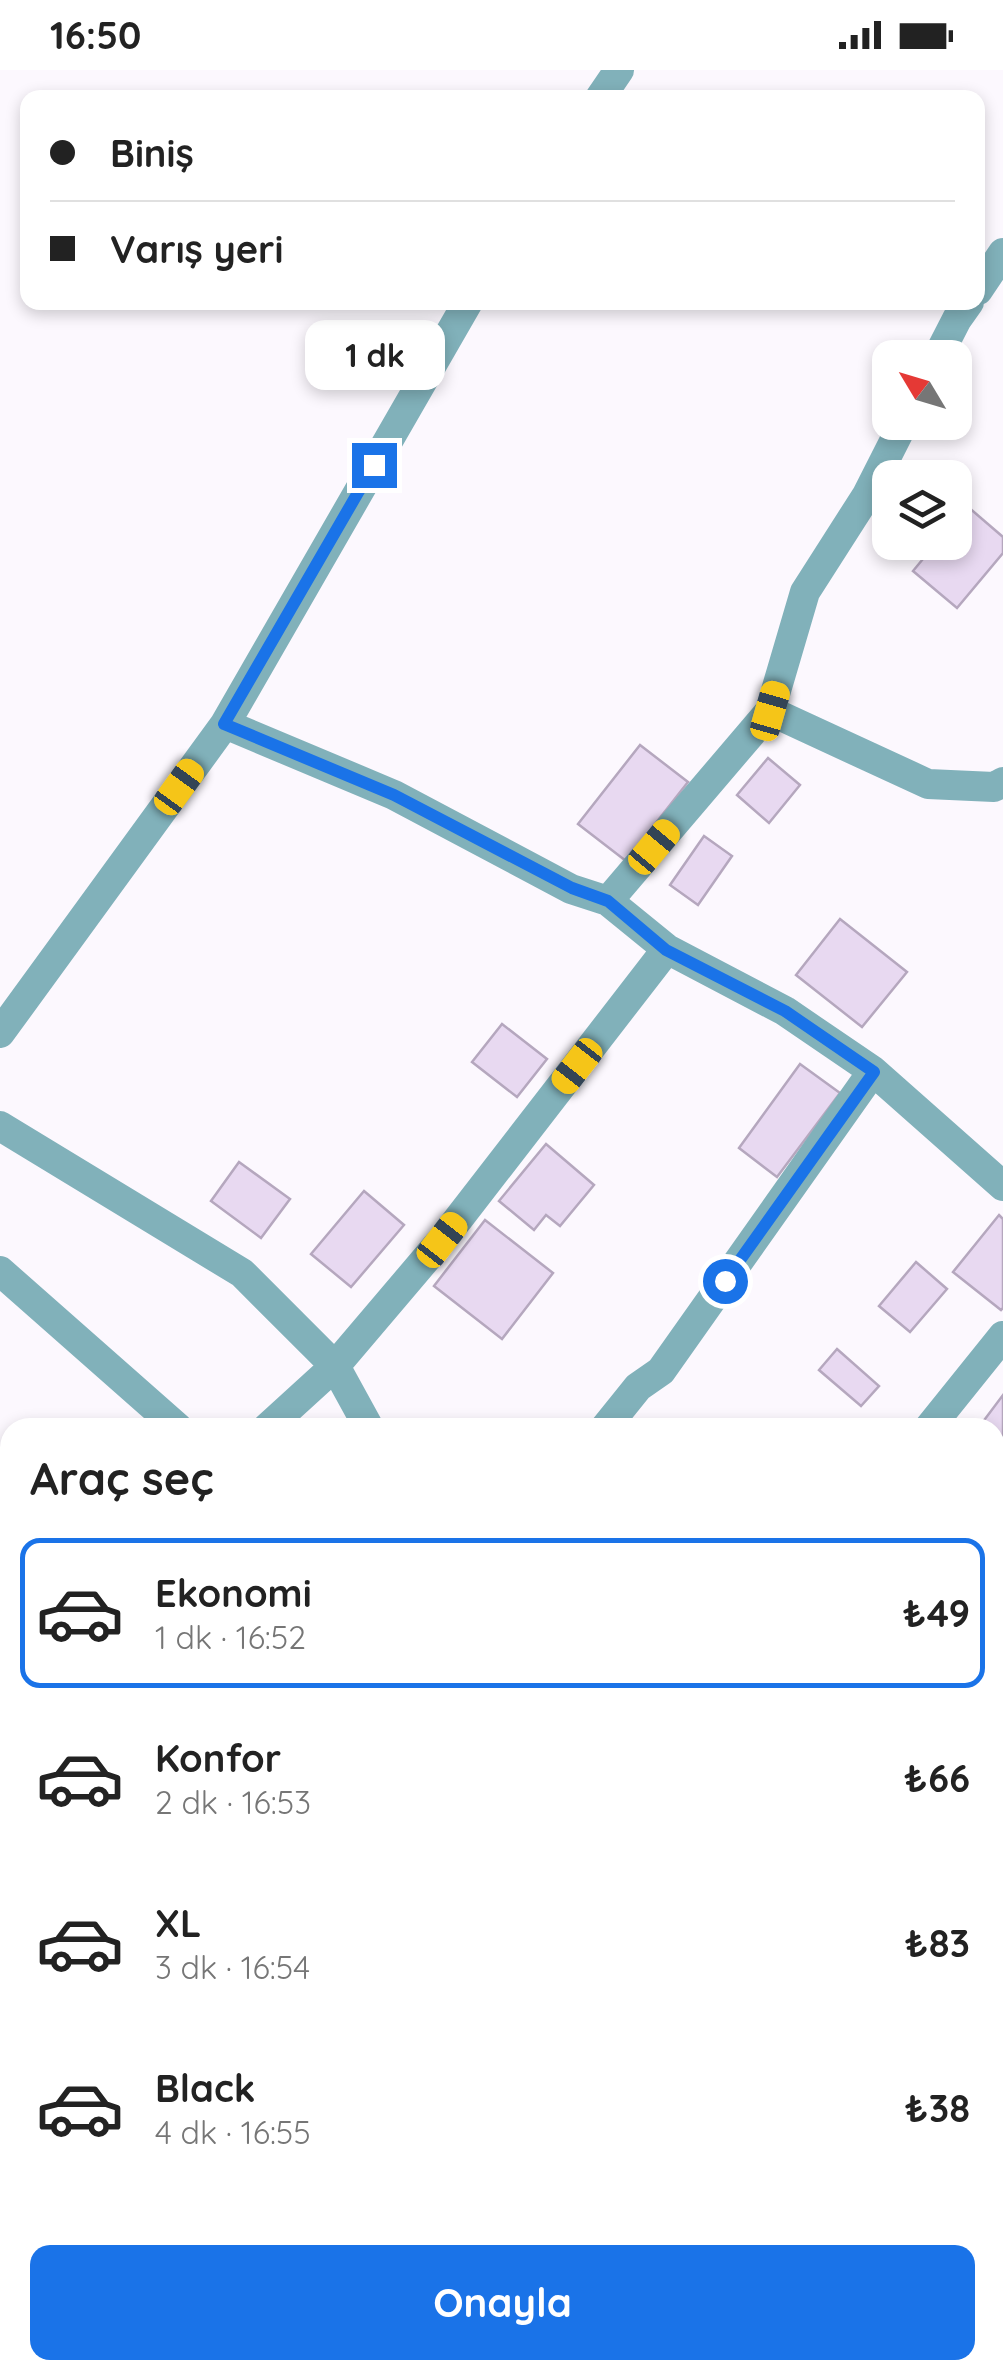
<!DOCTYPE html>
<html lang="tr">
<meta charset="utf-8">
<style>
:root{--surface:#fff;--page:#f2f2f2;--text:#222;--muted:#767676;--line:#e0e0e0;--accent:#1a73e8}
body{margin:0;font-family:Quicksand,sans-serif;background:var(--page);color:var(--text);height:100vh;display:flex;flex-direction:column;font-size:38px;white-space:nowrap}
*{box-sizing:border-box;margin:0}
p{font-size:32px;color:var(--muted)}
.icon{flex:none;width:55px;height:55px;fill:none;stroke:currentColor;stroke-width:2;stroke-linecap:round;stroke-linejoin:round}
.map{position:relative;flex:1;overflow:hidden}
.drawer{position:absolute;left:0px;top:1348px;width:1005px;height:962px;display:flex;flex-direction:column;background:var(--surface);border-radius:30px 30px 0 0;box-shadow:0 5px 15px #0003}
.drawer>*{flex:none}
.top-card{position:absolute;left:20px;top:20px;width:965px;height:220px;border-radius:20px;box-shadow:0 5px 15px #0003;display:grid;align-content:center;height:220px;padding:0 30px;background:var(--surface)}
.needle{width:65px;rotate:308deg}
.controls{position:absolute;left:872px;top:270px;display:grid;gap:20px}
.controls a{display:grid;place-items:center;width:100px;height:100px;border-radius:20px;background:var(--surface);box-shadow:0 5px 15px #0003;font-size:50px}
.end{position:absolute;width:45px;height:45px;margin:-22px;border:12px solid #1a73e8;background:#fff;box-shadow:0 0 0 5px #fff}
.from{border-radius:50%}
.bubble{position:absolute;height:70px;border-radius:20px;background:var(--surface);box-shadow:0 5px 15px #0003;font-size:32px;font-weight:700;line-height:70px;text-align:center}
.car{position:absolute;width:30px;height:60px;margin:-30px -15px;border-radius:12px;box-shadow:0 0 8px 2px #0007;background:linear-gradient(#f5c518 24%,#345 0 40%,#f5c518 0 76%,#345 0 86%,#f5c518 0)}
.top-card b{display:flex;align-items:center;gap:35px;height:95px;font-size:38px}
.top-card b+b{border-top:2px solid var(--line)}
.top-card i{width:25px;height:25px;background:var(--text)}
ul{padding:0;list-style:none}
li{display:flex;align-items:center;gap:30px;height:150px;margin:0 20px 15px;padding:0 10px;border:5px solid transparent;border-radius:20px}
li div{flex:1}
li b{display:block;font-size:38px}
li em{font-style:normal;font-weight:700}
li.current{border-color:var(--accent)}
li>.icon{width:90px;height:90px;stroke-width:1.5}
h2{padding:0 30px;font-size:45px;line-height:120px}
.button{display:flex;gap:20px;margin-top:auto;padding:20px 30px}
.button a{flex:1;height:115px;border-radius:20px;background:var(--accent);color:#fff;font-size:40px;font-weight:700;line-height:115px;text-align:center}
.status{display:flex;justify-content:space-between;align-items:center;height:70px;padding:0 50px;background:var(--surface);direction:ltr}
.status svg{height:28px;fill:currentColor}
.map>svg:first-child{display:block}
.building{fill:#e8d9f1;stroke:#b5a7be;stroke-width:2.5}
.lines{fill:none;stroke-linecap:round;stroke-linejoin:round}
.minor{stroke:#81b1ba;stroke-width:30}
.route{stroke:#1a73e8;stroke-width:12}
</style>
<div class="status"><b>16:50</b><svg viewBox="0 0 49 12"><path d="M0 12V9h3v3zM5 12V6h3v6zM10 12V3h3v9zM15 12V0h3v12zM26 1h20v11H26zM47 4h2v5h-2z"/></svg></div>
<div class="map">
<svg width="1003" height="2308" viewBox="0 0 1003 2308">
<rect width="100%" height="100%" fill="#fcf8fe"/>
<path class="building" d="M967,436L1003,467V483L957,538L913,501L937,472H955V451Z
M640,675L688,712L626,791L578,754Z
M768,688L800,715L769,753L737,725Z
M704,766L732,786L698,835L670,815Z
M840,849L907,902L862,957L796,905Z
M502,954L547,989L517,1027L472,992Z
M800,994L840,1023L777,1107L739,1078Z
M546,1074L594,1115L560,1156L546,1145L534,1160L499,1131Z
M239,1092L290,1129L261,1168L211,1131Z
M364,1121L404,1155L351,1217L311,1184Z
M999,1145L1003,1149V1238L1001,1240L953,1202Z
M485,1150L553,1203L502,1269L434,1216Z
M916,1192L947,1219L910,1262L879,1236Z
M837,1279L879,1316L861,1336L819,1300Z
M1003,1325V1368L995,1362V1358H988L982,1353Z
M995,1944L1003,1947V1998L995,2017Z"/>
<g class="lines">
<path class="minor" d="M600,28L619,0
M978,220L1003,183
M937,288L957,249L969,232
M770,641L928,714L994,717L1003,712
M225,654L394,725L571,819L608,831L667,879L785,941L873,1001L661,1301L638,1317L605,1358
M608,831L770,641L805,522L867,425L904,352
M0,963L225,654L468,232
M873,1001L1003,1116
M0,1056L242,1203L335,1296L369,1358
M0,1201L178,1358
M267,1358L335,1296L442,1170L667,879
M929,1358L1003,1266
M0,1698L10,1700
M995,1758L1003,1759
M995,1916L1003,1920"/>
</g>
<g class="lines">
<path class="route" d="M374,395L224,654L394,725L572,818L608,831L666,880L785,941L874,1002L725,1211"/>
</g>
</svg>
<div class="controls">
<a><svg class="needle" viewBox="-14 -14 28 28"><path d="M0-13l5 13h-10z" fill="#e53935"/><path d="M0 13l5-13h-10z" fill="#767676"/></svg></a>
<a><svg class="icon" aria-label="layers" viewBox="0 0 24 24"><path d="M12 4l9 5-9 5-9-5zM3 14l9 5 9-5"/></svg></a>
</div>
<i class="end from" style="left:725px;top:1211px"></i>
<i class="end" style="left:374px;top:395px"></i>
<div class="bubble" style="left:305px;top:250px;width:140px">1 dk</div>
<i class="car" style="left:770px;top:641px;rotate:16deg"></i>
<i class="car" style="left:179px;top:717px;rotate:36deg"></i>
<i class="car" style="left:654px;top:777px;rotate:40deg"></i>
<i class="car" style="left:577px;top:996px;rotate:218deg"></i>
<i class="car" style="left:442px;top:1170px;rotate:38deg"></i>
<div class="top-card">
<b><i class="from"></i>Biniş</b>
<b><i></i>Varış yeri</b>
</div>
<section class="drawer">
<h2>Araç seç</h2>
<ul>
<li class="current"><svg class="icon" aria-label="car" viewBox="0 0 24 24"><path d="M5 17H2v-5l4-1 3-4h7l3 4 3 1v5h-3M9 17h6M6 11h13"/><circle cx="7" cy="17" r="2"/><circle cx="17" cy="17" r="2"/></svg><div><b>Ekonomi</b><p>1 dk · 16:52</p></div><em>₺49</em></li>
<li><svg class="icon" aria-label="car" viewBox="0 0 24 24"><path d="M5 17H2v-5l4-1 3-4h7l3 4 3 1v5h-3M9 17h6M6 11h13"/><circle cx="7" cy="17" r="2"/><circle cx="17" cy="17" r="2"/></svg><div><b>Konfor</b><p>2 dk · 16:53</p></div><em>₺66</em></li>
<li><svg class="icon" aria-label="car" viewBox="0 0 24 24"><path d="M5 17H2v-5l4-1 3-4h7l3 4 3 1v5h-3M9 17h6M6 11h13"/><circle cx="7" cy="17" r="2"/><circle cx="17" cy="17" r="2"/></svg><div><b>XL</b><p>3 dk · 16:54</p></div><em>₺83</em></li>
<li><svg class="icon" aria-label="car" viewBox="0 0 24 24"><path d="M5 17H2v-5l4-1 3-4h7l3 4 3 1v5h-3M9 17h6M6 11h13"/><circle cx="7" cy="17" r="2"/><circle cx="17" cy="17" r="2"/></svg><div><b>Black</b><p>4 dk · 16:55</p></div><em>₺38</em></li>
</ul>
<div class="button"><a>Onayla</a></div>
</section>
</div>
